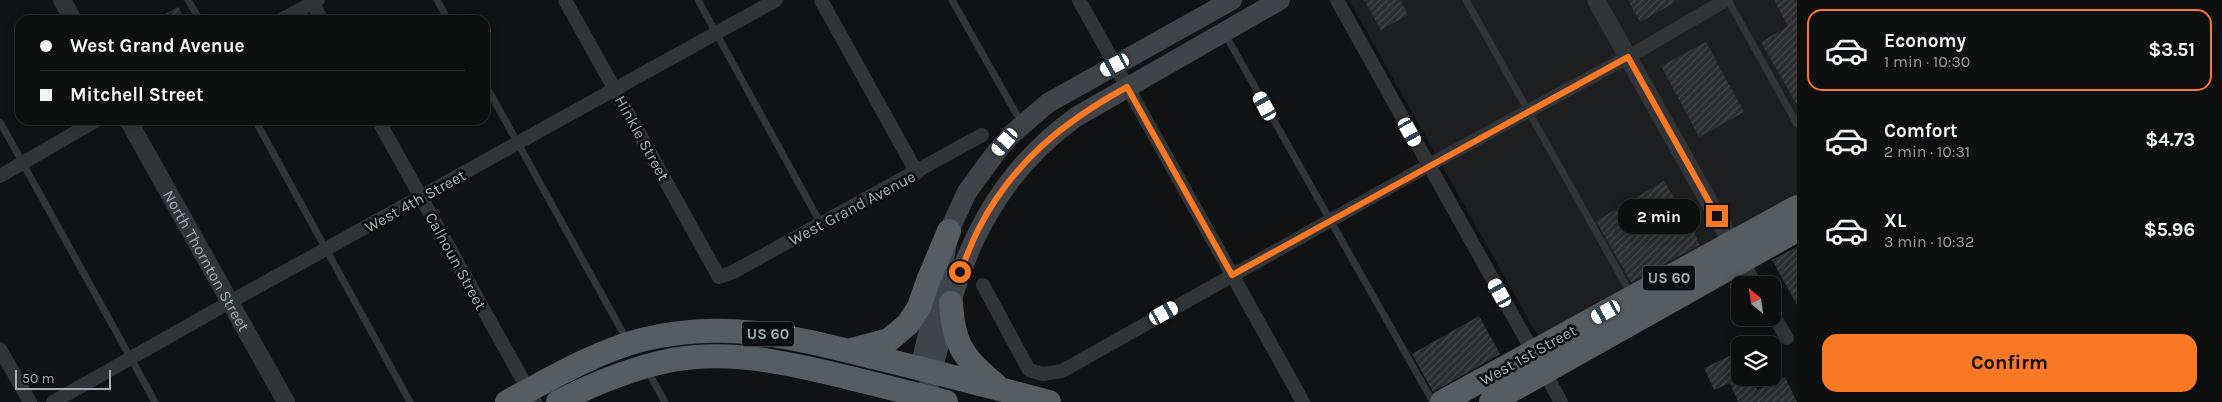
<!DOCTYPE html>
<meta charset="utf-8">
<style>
:root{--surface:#0d0e0e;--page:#161717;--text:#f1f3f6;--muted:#9a9c9e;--line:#2d2e2e;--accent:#f87824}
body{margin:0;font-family:Karla,sans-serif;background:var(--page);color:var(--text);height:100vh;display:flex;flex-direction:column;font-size:19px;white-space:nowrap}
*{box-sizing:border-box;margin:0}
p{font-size:16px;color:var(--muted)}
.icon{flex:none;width:28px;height:28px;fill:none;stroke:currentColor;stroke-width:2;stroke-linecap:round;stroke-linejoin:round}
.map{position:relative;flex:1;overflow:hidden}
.side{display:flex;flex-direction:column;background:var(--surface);width:425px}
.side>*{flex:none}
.banner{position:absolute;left:15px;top:15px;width:475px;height:110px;border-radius:15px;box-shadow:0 2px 12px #0003,0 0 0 1px var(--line);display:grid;align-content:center;height:110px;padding:0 25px;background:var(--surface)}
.needle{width:32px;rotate:331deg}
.buttons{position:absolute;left:1731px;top:276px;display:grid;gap:10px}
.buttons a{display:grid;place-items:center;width:50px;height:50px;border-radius:10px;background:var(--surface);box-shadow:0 2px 12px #0003,0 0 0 1px var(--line);font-size:25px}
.scale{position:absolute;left:15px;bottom:12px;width:96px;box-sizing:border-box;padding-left:5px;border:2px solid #a2adb4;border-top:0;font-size:14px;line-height:18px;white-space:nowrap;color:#a2adb4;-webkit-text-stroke:4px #0c0d0e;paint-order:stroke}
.end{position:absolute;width:22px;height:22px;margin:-11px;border:6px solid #f87824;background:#111;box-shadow:0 0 0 2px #111}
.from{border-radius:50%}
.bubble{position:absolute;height:35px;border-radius:15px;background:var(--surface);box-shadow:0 2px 12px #0003,0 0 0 1px var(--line);font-size:16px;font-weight:700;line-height:35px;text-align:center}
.car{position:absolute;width:15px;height:30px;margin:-15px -8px;border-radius:6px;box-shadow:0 0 4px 1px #0007;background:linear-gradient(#fff 24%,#345 0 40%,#fff 0 76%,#345 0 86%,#fff 0)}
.banner b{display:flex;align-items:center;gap:18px;height:48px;font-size:19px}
.banner b+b{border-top:1px solid var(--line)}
.banner i{width:12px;height:12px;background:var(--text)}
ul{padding:9px 0 0;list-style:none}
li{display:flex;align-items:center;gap:15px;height:82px;margin:0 10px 8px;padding:0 15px;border:2px solid transparent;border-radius:15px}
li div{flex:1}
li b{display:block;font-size:19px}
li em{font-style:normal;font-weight:700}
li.selected{border-color:var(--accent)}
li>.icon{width:45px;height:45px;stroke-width:1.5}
.cta{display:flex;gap:10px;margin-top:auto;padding:10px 25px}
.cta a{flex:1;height:58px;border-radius:15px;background:var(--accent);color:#111;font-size:20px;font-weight:700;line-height:58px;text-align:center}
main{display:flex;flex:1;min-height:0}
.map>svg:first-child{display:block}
.built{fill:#1d1e20}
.building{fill:url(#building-hatch)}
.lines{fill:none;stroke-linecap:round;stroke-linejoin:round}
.service{stroke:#323538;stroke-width:7}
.minor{stroke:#323538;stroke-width:14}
.tertiary{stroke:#323538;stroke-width:18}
.secondary{stroke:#404448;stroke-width:20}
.trunk{stroke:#565c60;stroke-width:24}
.route{stroke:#f87824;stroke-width:6}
.labels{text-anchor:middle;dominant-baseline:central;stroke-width:5;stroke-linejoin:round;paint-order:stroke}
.shield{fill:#0c0d0e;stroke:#757d82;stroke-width:1}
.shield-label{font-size:15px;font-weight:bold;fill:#a2adb4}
.street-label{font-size:16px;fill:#a2adb4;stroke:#0c0d0e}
</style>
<main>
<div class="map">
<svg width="1797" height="402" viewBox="0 0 1797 402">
<defs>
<pattern id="building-hatch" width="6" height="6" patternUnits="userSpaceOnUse" patternTransform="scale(1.25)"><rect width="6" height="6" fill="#2c2d2f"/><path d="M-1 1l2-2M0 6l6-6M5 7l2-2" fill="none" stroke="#47494b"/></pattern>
</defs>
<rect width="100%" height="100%" fill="#111213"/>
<path class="built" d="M1349,0H1797V197L1539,338Z"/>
<path class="building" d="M1364,0H1400L1408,15L1381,30Z
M1628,0H1679L1640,22Z
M1774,0H1797V105L1761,42L1788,26Z
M178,7L185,20H154Z
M1706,42L1744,112L1699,137L1661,66Z
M1664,181L1697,237L1699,245L1631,282L1596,221Z
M1797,247V305L1772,260Z
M1479,316L1500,354L1433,392L1412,354Z
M1740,351V378H1752L1757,390L1785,377L1797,402H1738L1730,383L1714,390L1704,368Z"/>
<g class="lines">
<path class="service" d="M188,0L200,20
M437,0L448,20
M698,0L821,224
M952,0L1022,124
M1466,0L1631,294
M1728,0L1797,124
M1225,34L1433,402
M485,84L627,340
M255,120L410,402
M0,122L155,402
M647,370L665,402"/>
<path class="minor" d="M311,0L322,20
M565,0L719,277L733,272L982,135
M821,0L917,173
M1079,0L1303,402
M1337,0L1561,402
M281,20L318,0
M378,120L535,402
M0,176L97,120
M1742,261L1756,285
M983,285L1029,370L1043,374L1062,371L1429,165L1628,57L1726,0
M1772,313L1787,338
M0,349L30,402
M53,402L230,302L776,0"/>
<g class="tertiary">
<path d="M62,0L73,20"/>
<path d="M1596,0L1738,254"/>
<path id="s1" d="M128,120L286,402"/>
</g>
<path class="secondary" d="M920,368L940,283L949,231L967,192L997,151L1012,134L1048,103L1232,0
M926,397C953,284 976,189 1076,117L1280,0"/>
<path class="trunk" d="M951,303C953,345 965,360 996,385
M851,350L889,340L908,324L919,307L928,281L949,231
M507,402C550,379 593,353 641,340C725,319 792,337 873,357C932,371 991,387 1049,402
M558,402C595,383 632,368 672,360C732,349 792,364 850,378C882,386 914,394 946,402
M1442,402L1797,207
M1491,402L1797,230"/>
</g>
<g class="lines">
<path class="route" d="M960,272C966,258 971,244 978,230C1012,163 1063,122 1127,87L1232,275L1628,57L1717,216"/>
</g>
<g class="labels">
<g class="shield">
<rect x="1643" y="265.5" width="52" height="25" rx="4"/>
<rect x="742" y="321.5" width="52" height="25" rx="4"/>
</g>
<g class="shield-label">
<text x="1669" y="278">US 60</text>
<text x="768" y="334">US 60</text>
</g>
<g class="street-label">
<text transform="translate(642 138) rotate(61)">Hinkle Street</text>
<text transform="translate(415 201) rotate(-29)">West 4th Street</text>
<text transform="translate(852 208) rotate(-28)">West Grand Avenue</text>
<text stroke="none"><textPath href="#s1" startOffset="161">North Thornton Street</textPath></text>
<text transform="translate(456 261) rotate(61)">Calhoun Street</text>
<text transform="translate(1528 355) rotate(-29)">West 1st Street</text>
</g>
</g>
</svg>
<div class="buttons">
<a><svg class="needle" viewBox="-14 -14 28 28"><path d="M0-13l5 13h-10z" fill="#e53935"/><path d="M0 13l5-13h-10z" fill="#9a9c9e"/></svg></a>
<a><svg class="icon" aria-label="layers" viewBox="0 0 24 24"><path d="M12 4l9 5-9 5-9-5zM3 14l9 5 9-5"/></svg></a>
</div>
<div class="scale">50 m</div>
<i class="end from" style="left:960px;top:272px"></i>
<i class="end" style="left:1717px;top:216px"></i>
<div class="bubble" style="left:1618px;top:199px;width:82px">2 min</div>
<i class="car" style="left:1115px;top:65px;rotate:242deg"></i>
<i class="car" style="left:1265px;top:106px;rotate:331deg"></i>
<i class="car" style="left:1410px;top:132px;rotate:151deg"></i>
<i class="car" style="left:1005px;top:142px;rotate:221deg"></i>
<i class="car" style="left:1500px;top:293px;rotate:331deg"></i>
<i class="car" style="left:1606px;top:312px;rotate:241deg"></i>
<i class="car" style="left:1164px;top:313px;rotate:61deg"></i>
<div class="banner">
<b><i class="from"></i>West Grand Avenue</b>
<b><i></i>Mitchell Street</b>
</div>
</div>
<section class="side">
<ul>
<li class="selected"><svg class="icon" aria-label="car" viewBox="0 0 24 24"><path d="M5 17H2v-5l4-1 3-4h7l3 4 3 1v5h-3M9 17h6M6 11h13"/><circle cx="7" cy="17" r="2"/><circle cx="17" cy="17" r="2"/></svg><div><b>Economy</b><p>1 min · 10:30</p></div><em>$3.51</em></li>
<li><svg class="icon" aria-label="car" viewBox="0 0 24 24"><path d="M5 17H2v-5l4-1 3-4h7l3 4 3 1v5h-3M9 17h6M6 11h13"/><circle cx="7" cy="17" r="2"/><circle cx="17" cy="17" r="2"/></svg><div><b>Comfort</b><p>2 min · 10:31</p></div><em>$4.73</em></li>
<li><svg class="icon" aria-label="car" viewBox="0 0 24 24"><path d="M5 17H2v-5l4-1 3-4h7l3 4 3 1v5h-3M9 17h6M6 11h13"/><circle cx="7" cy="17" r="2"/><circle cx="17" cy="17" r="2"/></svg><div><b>XL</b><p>3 min · 10:32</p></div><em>$5.96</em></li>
</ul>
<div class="cta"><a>Confirm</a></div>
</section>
</main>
